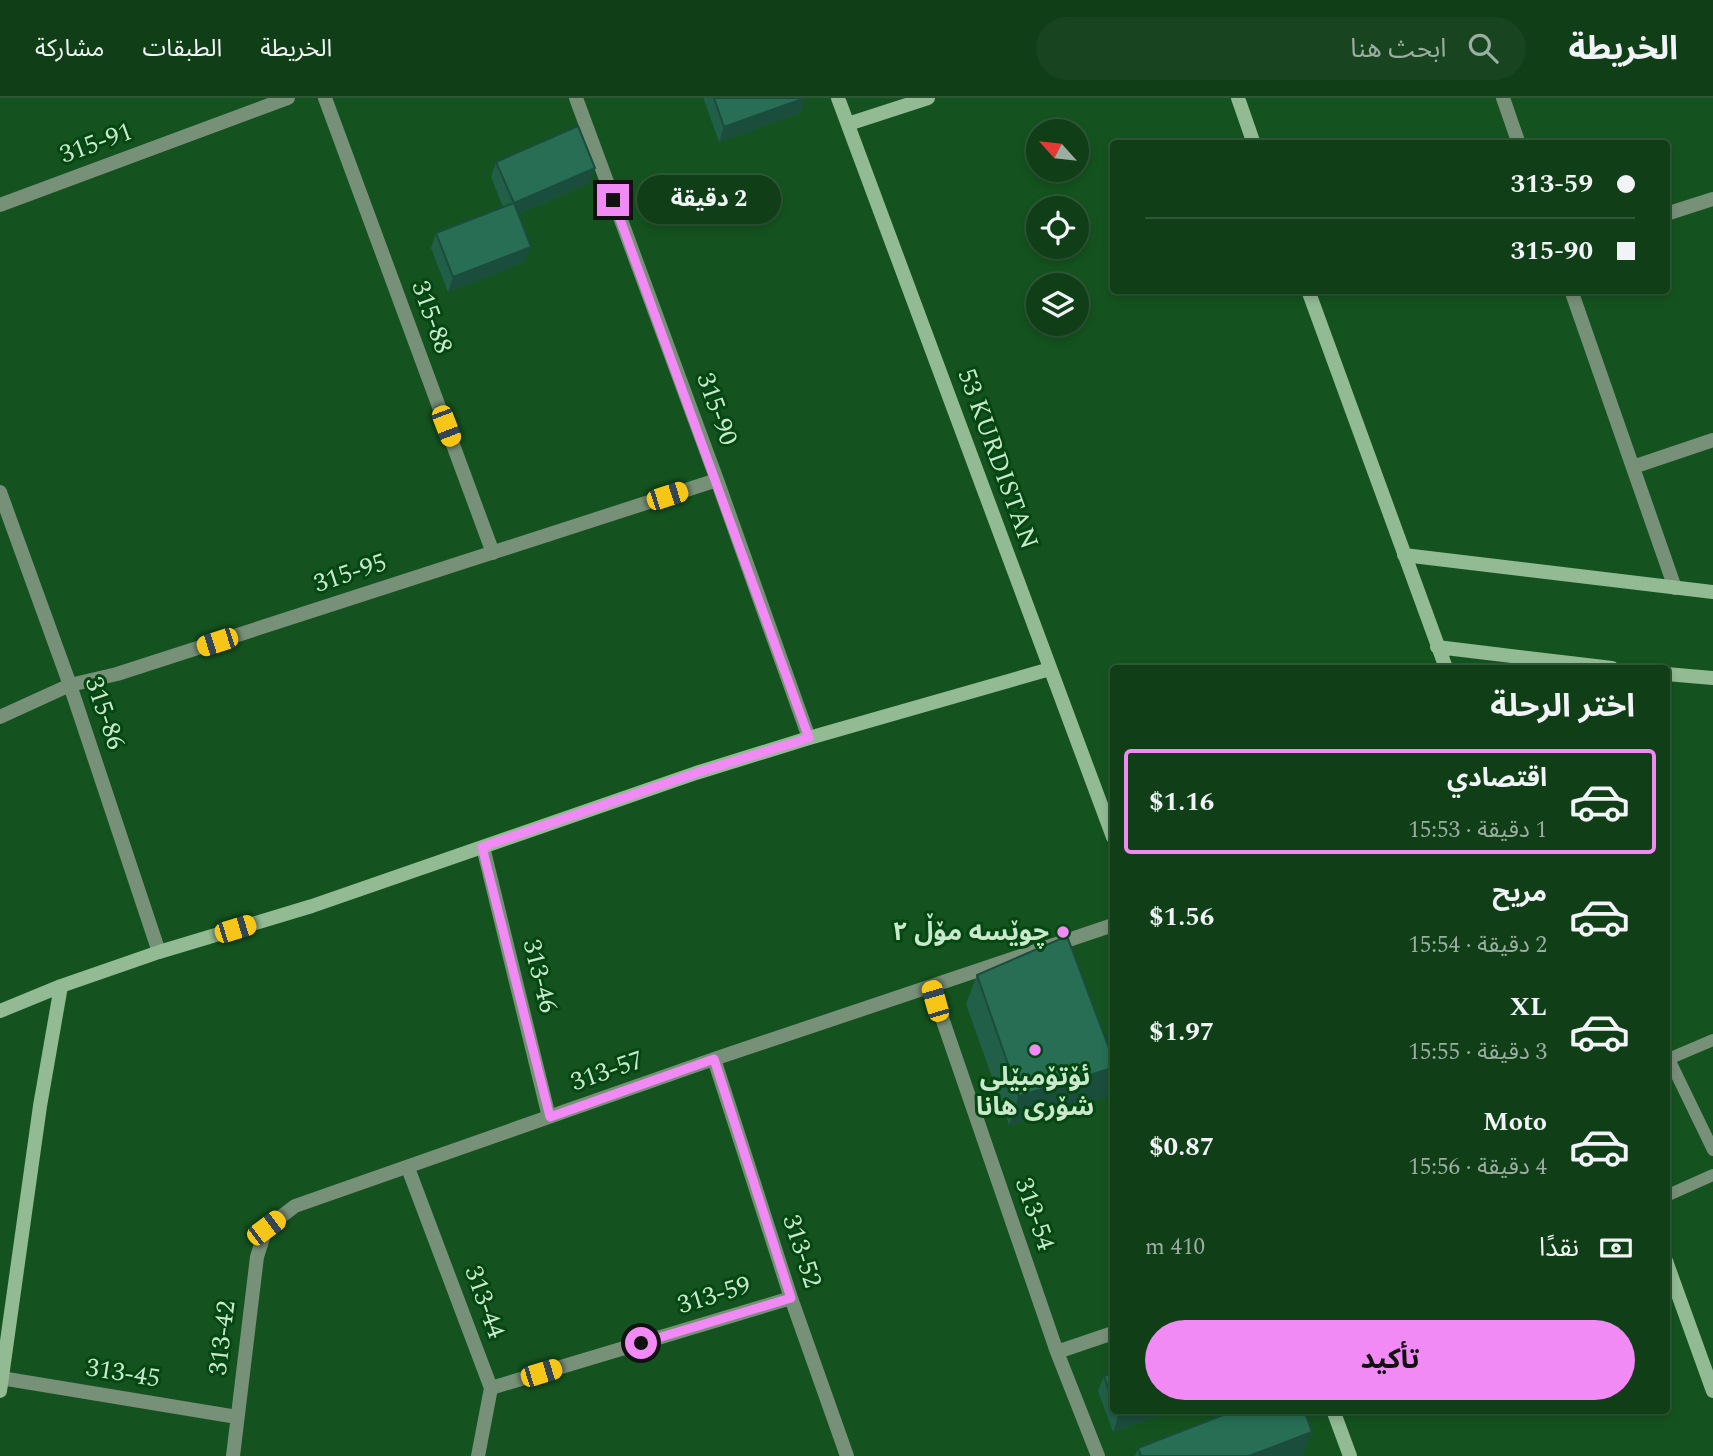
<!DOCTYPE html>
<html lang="ar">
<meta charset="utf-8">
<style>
:root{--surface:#0f3e17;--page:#184520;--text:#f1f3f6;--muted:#9baea1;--line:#2f5736;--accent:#f18af4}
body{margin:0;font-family:Spectral,"Noto Sans Arabic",serif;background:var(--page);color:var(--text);direction:rtl;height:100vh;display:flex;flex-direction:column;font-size:26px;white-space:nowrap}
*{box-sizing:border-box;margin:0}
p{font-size:23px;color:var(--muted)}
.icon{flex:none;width:38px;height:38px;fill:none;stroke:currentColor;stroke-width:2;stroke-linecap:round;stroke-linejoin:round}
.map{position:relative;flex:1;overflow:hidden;direction:ltr}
.side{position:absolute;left:1110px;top:567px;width:560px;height:749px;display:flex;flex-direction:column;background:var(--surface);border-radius:7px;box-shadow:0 4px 10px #0003,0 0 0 2px var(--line);direction:rtl}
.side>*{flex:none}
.hud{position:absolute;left:1110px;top:42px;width:560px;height:154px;border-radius:7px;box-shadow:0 4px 10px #0003,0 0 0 2px var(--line);direction:rtl;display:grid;align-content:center;height:154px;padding:0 35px;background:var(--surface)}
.needle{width:46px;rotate:297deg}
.buttons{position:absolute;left:1026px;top:21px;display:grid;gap:14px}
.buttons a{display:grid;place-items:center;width:63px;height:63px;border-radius:50%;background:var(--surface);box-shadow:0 4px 10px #0003,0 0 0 2px var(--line);font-size:35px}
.end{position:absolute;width:32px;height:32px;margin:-16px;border:9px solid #f18af4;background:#111;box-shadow:0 0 0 4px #111}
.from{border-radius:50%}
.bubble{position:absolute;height:49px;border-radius:24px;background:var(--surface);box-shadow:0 4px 10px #0003,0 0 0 2px var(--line);font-size:23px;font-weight:700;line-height:49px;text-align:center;direction:rtl}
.car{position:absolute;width:21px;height:42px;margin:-21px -10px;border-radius:9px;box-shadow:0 0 5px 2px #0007;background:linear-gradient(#f5c518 24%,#345 0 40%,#f5c518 0 76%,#345 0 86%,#f5c518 0)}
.hud b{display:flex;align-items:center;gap:24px;height:66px;font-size:26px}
.hud b+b{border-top:2px solid var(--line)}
.hud i{width:18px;height:18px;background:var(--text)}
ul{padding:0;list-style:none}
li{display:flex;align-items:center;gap:21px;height:105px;margin:0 14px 10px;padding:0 21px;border:4px solid transparent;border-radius:7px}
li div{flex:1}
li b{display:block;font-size:26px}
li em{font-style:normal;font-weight:700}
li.selected{border-color:var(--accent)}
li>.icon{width:63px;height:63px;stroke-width:1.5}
h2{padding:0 35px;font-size:32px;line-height:84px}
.pay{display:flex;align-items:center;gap:18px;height:77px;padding:0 35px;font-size:26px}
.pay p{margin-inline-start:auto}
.button{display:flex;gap:14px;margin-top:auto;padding:14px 35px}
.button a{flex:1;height:80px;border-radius:42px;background:var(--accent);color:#111;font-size:28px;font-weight:700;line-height:80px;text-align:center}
header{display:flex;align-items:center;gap:42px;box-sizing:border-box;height:98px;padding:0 35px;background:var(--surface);border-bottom:2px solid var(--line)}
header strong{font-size:33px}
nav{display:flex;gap:38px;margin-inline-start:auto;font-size:24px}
.search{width:490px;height:63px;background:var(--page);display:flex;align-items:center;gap:18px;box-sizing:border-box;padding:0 24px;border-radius:38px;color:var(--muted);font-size:26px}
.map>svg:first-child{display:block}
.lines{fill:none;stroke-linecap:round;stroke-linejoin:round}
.lane{stroke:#779078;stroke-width:12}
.street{stroke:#779078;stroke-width:14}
.secondary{stroke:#92ba93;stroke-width:14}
.wall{fill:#225f49}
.shaded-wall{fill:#1b4d3c}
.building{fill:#276e55;stroke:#1b4d3c;stroke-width:2}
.route{stroke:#f18af4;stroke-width:9}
.poi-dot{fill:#f18af4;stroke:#044713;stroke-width:2.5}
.labels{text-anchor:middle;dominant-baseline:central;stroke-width:6;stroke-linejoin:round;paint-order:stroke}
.street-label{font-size:26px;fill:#cae9cb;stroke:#044713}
.poi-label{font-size:26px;font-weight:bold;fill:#cae9cb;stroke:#044713;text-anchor:end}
</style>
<header>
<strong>الخريطة</strong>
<div class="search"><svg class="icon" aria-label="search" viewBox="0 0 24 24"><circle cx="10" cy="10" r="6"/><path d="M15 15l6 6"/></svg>ابحث هنا</div>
<nav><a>الخريطة</a><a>الطبقات</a><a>مشاركة</a></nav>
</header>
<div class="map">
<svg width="1713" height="1358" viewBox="0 0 1713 1358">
<rect width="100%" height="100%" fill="#14531f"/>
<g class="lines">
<path class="lane" d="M1669,961L1713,1052
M1666,962L1713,942
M1666,1098L1713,1077"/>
<path class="street" d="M325,0L493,455
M576,0L717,382L809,640
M1503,0L1519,46
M0,107L288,0
M1666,116L1713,101
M1571,192L1675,490
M1633,369L1713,342
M0,394L70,587L159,854
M0,619L70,587L117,576L717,382
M483,749L549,1019
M931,888L1057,1254L1098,1358
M714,961L791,1200L847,1358
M408,1070L491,1290L478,1358
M1057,1254L1113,1235
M1,1280L237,1319
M491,1290L791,1200
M233,1358L257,1159L266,1130L295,1108L714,961L1113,827"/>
<path class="secondary" d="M838,0L1113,739
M1238,0L1254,46
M848,26L928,0
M1308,192L1446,570
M1404,457L1713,494
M1437,549L1612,570
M1666,576L1713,580
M0,913L61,888L159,854L312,808L696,675L809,640L1050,571
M1666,1163L1713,1293
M0,1293L40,1008L61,888
M1333,1312L1350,1358"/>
</g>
<path class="wall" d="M704,0H805L800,15L719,44L704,2Z
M496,64L590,85L518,116L525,164L448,194L431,150L436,135L503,109L491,79Z
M977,877L1106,999L1009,1027L966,906Z
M1113,1275V1312H1174L1113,1334L1098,1293L1104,1278Z
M1312,1334L1303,1356L1299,1358H1135L1138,1350Z"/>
<path class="shaded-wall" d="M805,0L800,15L719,44L724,29Z
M595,70L590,85L508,120L514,105Z
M531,149L525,164L448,194L453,179Z
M1113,970V979L1106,999L1009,1027L1019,998Z
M1136,1312H1174L1113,1334L1118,1319Z
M1312,1334L1303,1356L1299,1358H1249Z"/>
<path class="building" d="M714,0H805L724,29Z
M578,28L595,70L514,105L531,149L453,179L436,135L514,105L496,64Z
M1067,838L1113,961V970L1019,998L977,877Z
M1113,1275V1304L1104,1278Z
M1116,1312H1136L1118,1319Z
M1236,1312H1304L1312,1334L1249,1358H1141L1138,1350Z"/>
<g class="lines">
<path class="route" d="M613,102L809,640L696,675L482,749L550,1019L714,961L791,1200L641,1245"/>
</g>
<g class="poi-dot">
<circle cx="1063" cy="834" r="7"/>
<circle cx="1035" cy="952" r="7"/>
</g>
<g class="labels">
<g class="street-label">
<text transform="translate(96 45) rotate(-20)">315-91</text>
<text transform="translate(432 219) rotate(70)">315-88</text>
<text transform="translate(717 311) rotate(70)">315-90</text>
<text transform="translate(998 361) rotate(70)">53 KURDISTAN</text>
<text transform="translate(350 475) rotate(-18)">315-95</text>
<text transform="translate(105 615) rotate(71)">315-86</text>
<text transform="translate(540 878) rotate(76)">313-46</text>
<text transform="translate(607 973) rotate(-19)">313-57</text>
<text transform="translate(1035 1116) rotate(71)">313-54</text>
<text transform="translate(802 1153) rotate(72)">313-52</text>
<text transform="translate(714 1197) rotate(-17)">313-59</text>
<text transform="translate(485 1204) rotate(70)">313-44</text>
<text transform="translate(222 1240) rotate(-83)">313-42</text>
<text transform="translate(123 1275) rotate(9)">313-45</text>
</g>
<g class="poi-label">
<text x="1049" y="834">چوێسە مۆڵ ۲</text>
<text x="1035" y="979" text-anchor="middle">ئۆتۆمبێلی<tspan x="1035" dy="30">شۆری هانا</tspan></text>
</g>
</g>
</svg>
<div class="buttons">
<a><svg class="needle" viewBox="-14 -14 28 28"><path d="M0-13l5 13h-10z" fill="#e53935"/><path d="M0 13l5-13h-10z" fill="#9baea1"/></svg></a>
<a><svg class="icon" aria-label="locate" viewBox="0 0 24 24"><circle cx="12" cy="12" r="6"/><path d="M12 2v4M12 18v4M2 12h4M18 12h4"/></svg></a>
<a><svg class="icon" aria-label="layers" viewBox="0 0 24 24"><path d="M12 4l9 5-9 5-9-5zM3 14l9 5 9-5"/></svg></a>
</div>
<i class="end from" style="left:641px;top:1245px"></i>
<i class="end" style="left:613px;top:102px"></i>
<div class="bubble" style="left:637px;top:77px;width:144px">2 دقيقة</div>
<i class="car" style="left:446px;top:328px;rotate:159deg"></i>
<i class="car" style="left:667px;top:398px;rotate:72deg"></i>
<i class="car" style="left:217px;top:544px;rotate:252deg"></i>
<i class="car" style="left:235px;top:831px;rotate:73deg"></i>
<i class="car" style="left:935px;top:903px;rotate:344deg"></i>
<i class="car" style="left:266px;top:1130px;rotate:53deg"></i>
<i class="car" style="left:541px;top:1275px;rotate:73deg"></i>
<div class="hud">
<b><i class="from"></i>313-59</b>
<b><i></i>315-90</b>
</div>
<section class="side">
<h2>اختر الرحلة</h2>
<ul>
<li class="selected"><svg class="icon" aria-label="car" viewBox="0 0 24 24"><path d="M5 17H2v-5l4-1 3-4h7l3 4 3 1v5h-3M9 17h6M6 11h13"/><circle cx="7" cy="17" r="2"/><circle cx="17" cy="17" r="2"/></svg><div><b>اقتصادي</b><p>1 دقيقة · 15:53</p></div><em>$1.16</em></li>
<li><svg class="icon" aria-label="car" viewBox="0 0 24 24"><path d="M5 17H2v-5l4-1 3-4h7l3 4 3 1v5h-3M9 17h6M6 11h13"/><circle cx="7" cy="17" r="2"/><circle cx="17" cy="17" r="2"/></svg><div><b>مريح</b><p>2 دقيقة · 15:54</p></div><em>$1.56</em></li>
<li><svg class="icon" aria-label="car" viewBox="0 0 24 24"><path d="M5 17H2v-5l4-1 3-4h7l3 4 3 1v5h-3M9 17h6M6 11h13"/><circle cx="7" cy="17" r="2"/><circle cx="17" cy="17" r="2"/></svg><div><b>XL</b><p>3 دقيقة · 15:55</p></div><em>$1.97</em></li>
<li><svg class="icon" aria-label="car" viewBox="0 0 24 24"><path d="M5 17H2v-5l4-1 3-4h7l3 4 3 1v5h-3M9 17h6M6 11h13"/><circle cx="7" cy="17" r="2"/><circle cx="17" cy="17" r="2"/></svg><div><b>Moto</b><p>4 دقيقة · 15:56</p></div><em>$0.87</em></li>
</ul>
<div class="pay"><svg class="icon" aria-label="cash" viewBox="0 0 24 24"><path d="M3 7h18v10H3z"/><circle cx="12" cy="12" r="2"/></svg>نقدًا<p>410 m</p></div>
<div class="button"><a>تأكيد</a></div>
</section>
</div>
